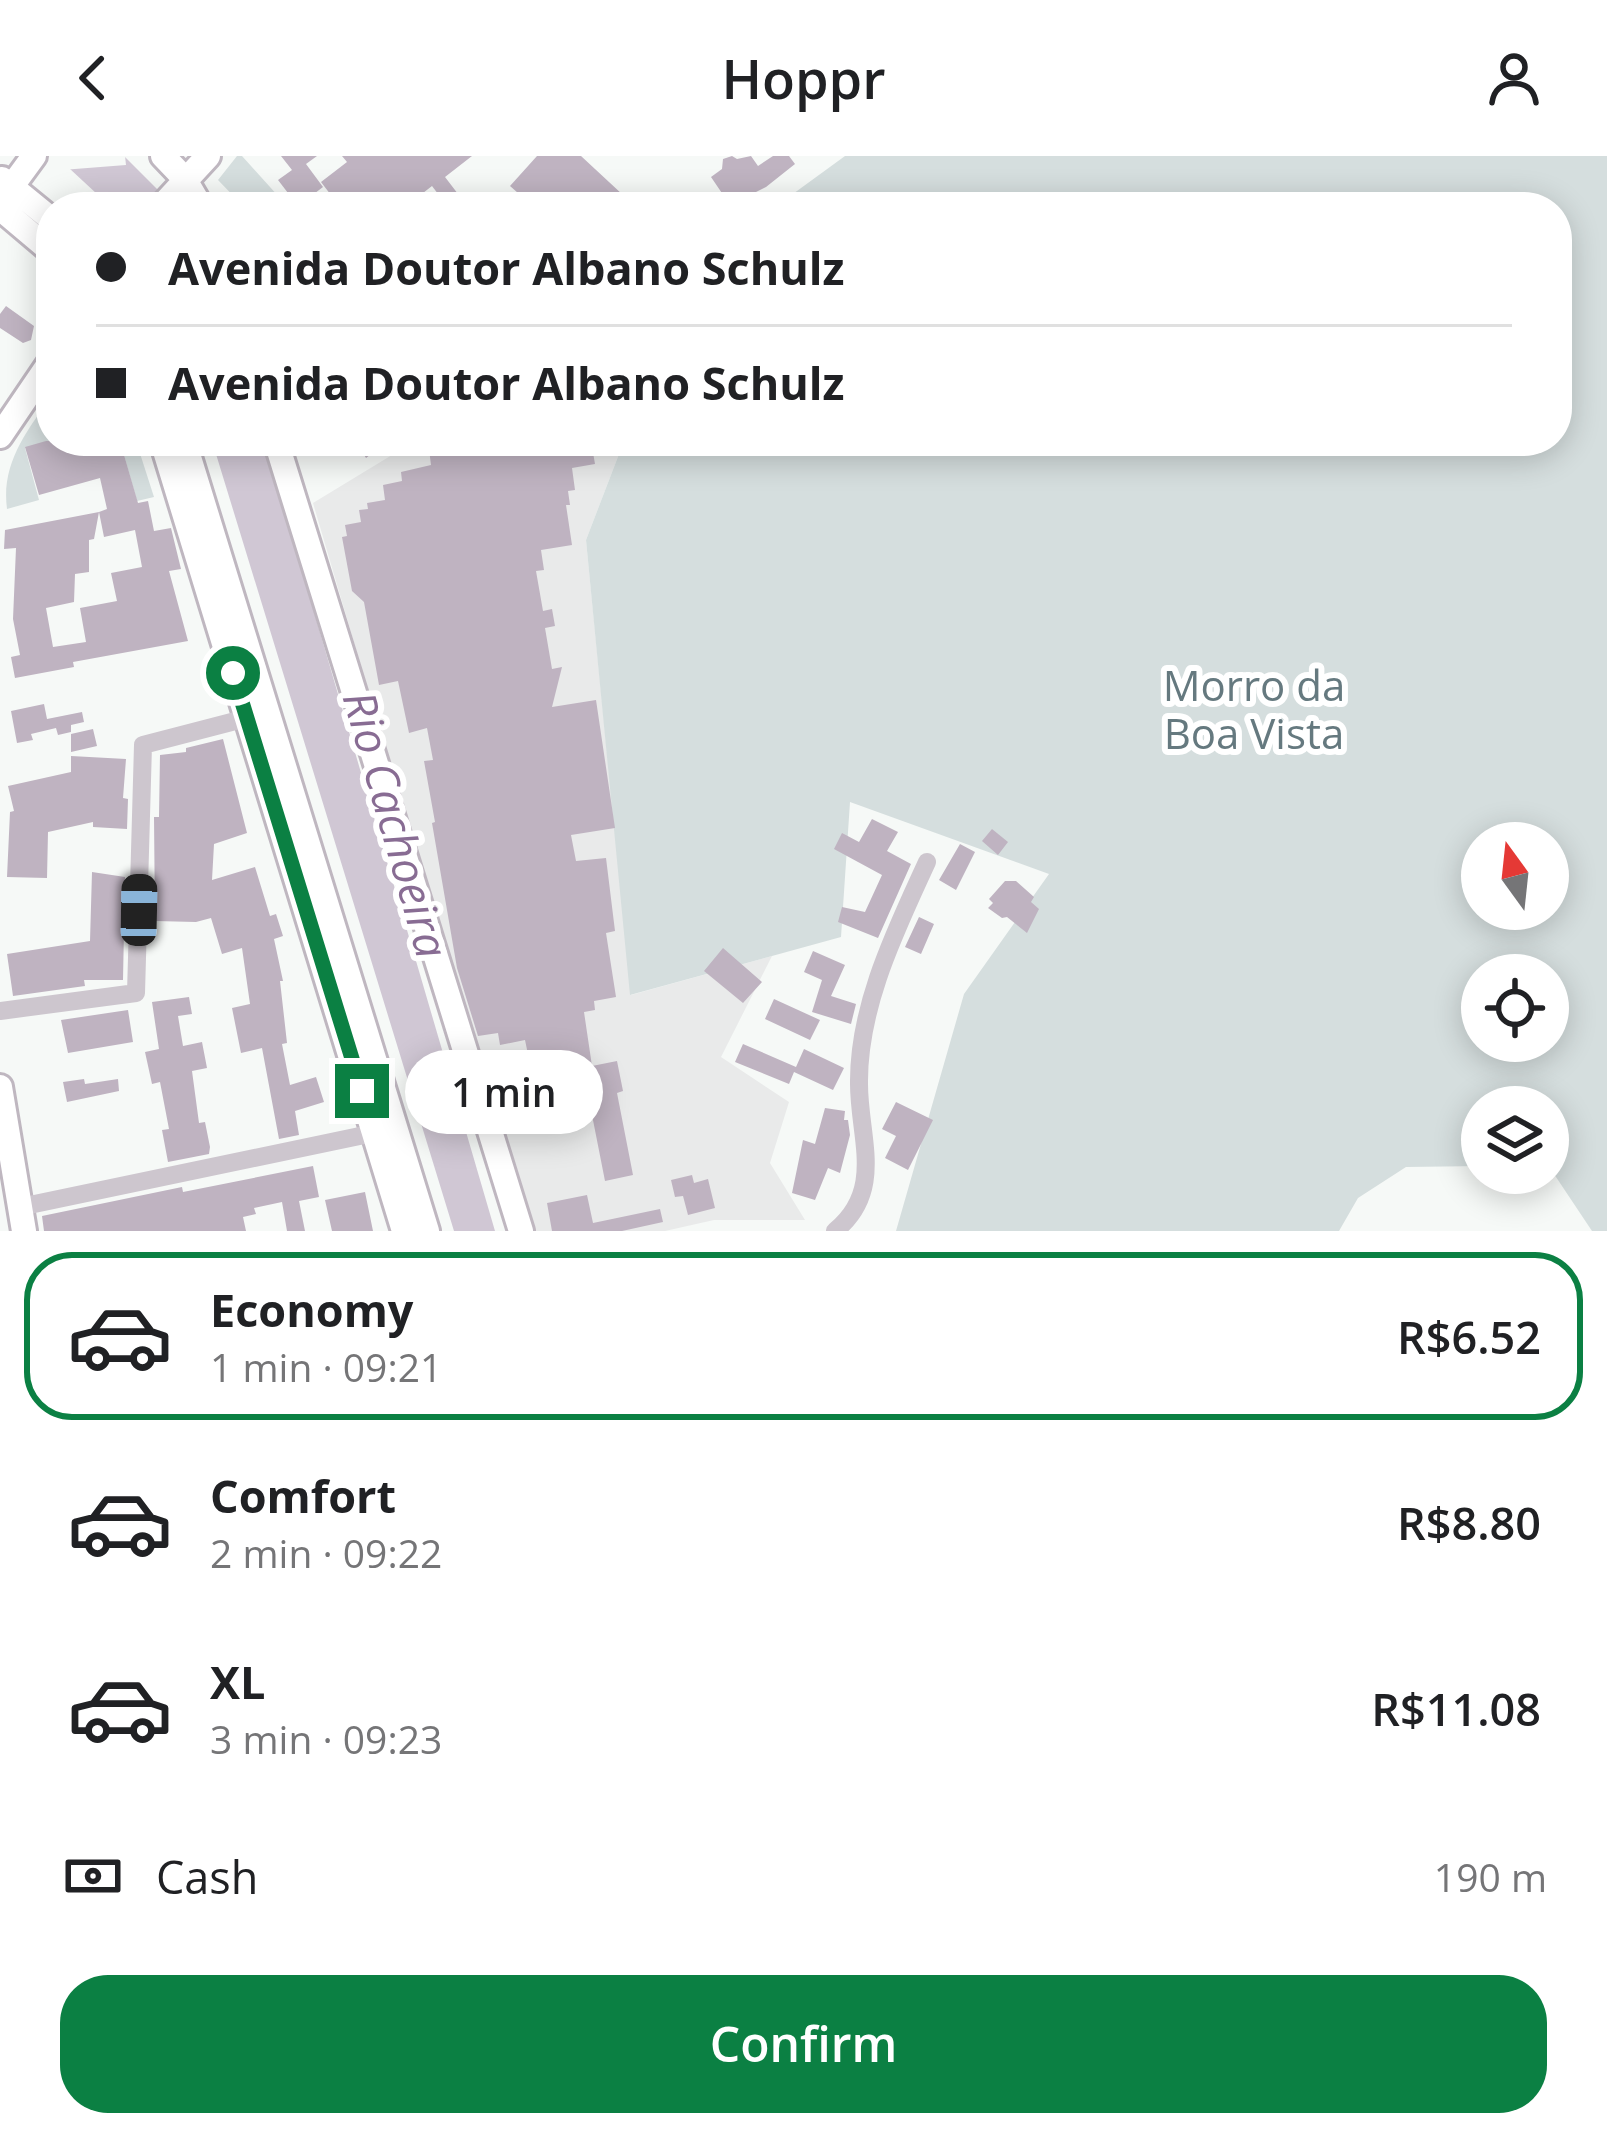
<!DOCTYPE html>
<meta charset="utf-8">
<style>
:root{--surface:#fff;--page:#f2f2f2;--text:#202124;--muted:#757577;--line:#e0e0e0;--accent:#0b8043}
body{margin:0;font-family:"Open Sans",sans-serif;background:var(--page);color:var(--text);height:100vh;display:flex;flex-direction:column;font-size:45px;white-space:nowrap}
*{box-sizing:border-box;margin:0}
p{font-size:39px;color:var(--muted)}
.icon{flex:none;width:66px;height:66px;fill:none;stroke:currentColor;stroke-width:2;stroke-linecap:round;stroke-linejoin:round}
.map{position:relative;height:1075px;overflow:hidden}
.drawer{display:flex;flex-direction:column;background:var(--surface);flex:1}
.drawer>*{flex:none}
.guide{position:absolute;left:36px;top:36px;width:1536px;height:264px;border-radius:48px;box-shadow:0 6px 30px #0003;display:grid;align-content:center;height:264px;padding:0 60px;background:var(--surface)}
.needle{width:78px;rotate:345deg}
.fabs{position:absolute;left:1461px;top:666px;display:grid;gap:24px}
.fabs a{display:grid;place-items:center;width:108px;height:108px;border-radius:50%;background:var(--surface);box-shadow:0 6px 30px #0003;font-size:60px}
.end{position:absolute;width:54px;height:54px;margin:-27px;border:15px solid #0b8043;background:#fff;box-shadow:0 0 0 6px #fff}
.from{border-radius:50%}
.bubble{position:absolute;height:84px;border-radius:42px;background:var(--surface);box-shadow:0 6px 30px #0003;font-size:39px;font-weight:600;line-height:84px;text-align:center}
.car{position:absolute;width:36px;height:72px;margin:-36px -18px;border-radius:15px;box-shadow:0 0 9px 3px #0007;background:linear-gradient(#222 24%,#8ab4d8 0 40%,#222 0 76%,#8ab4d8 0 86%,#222 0)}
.guide b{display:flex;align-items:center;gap:42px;height:114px;font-size:45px}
.guide b+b{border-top:3px solid var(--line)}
.guide i{width:30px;height:30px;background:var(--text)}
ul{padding:21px 0 0;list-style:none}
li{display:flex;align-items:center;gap:36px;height:168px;margin:0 24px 18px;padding:0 36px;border:6px solid transparent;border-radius:48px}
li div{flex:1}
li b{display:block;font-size:45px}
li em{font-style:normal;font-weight:600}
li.selected{border-color:var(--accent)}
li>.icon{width:108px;height:108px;stroke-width:1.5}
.pay{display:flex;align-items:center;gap:30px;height:132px;padding:0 60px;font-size:45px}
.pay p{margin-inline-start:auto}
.action{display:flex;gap:24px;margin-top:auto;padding:24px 60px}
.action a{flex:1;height:138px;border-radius:48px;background:var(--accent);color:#fff;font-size:48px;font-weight:600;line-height:138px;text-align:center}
header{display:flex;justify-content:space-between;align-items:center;height:156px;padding:0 60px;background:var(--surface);font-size:54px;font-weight:600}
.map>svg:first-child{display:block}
.built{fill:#e9eaea}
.green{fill:#d5dede;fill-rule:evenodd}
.water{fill:#d0c7d4}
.pier{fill:#f6f9f7}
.building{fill:#bfb3c1}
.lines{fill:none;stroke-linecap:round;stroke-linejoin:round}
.major-casing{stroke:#bfb7c0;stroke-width:30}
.minor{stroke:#cdc6ce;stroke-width:18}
.major{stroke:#fff;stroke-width:24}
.route{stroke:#0b8043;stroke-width:15}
.labels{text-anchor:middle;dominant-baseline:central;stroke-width:12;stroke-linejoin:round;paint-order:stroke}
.park-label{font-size:42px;fill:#65797f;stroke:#fff}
.water-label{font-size:45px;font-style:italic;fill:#886c93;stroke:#fff}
</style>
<header><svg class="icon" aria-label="back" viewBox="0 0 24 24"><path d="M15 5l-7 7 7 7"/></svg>Hoppr<svg class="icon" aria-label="person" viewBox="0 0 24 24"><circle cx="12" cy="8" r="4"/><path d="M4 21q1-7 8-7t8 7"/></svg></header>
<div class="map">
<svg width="1607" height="1075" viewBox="0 0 1607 1075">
<rect width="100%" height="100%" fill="#f6f9f7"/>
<path class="built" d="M415,285H624L586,384L631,839L772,800L721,901L789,946L770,1007L805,1064H714L665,1075H536L498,976L313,347Z"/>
<path class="green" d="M237,0H242L288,51H244L218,24Z
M845,0H1607V1075H1592L1548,1009V951H1482V1010L1406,1011L1358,1042L1339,1075H896L964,838L1049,718L850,646L841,781L630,839L586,384L624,285H1557V51H775ZM1482,687H1548V753H1482ZM1482,819H1548V885H1482Z
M51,241V284L25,292L39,344L7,353C1,308 26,276 51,241Z
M120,285H136L154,341L137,345Z"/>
<path class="water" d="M56,0H124L175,51H111Z
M212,285H264L495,1075H454Z"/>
<path class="pier" d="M50,0H125L126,9L62,14Z"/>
<path class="building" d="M281,0H317L306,8L323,31L298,50L278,24L292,14Z
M342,0H472L445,21L468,51H448L432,30L405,51H340L321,26L347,6Z
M537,0H581L623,39L620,42L629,51H534L510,30Z
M732,0L737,3L751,0L758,10L773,0H789L795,8L766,31L730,49L711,21L722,13L723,3Z
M6,150L34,170L31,184L23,187L0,172V158Z
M46,285H120L138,347L148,345L154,375L171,372L181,413L169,415L188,485L73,506L74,511L15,522L11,501L20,499L13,463L16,392L4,393L5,374L99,356L94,383L89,384V416L75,418L74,446L46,452L53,491L86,486L80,452L117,445L111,417L142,411L135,374L104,381L99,356L107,353L100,322L39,339L25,291Z
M353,285H388L366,302L363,297L359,299Z
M442,285H591L595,308L572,312L575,334L568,335L570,349H566L572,389L541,394L544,414L536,415L543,455L552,453L555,470L545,472L552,513L562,511L552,551L596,544L615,672L571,679L576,705L606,702L615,775L606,777L616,841L594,845L595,854L584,856L592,910L617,905L623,935L617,937L633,1019L605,1025L592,959L528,953L530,932H535L525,884L500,889L498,877L478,880L457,812L432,667L435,666L424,605L433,604L427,572L409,577L398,525L379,529L364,446L352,435L342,381L347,380L345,369L361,366L359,354L368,353L367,347L385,344L383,329L402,325L401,316L431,309L429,293Z
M44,548L47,563L82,556L84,566L71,569V576L58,579L56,572L31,578L33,584L17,587L11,555Z
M93,573L97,590L71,596V578Z
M223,583L247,677L214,688L212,724L255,711L270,760L276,758L283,780L274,783L283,825H280L287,887L282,888L290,929L316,921L324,946L295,955L299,979L279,983L262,892L241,897L232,852L250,848L242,792L222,798L211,762L196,766L155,765L154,661H159L160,599L186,596V592Z
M71,600L126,603L123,642L128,643L127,673L93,671V666L48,676L47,722L7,721L10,656L14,655L8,630L71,616Z
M872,663L898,676L887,695L911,708L878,782L838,766L842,751L865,756L882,719L834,693L842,677L859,686Z
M992,673L1008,686L998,699L982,685Z
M960,688L975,696L956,734L939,724Z
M92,716L125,721L123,824H84L85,830L13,840L7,798L90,785Z
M1005,725H1016L1034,741L1031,746L1039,753L1027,777L1007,761L1002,762L988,752L993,747L989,743Z
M919,761L934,768L921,798L905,791Z
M723,792L762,826L743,847L704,815Z
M813,795L845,809L831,840L856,848L851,868L812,856L822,824L804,816Z
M189,841L192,858L178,860L183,890L202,886L207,912L192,915L199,967L205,966L210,991L209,998L168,1006L162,974L169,973L160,926L152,928L145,896L159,893L152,846Z
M774,843L820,864L810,884L765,863Z
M128,854L133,886L68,897L61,864Z
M743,888L796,911L804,893L844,912L833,934L794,916L789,928L735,906Z
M84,923L85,928L118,923L119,935L67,946L63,926Z
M896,946L933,964L908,1014L885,1002L896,980L882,973Z
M825,952L845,955L844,964H848L850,979L840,1017L828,1012L815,1044L792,1037L803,984L815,988Z
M313,1010L319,1041L299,1045L305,1075H287L282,1046L254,1052L256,1058L243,1061L246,1075H44L42,1060L182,1031L183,1036Z
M692,1019L694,1027L708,1023L715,1052L688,1059L683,1040L675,1041L671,1024Z
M365,1036L373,1075H332L325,1044Z
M587,1039L593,1067L660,1053L663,1066L622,1075H552L547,1047Z"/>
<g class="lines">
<defs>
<path id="major" d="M163,0L184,22L201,51
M2,23L51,63
M161,51L208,0
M0,52L51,95
M8,58L12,30L34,0
M0,280L51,205
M162,285L404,1075
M184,285L427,1075
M276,285L521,1075
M0,931L24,1075"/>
</defs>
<use href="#major" class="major-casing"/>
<path class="minor" d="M0,855L136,837L143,589L247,562
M20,1051L374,977
M835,1075C885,1034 859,982 859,928C858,850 896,774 927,706"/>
<use href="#major" class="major"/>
</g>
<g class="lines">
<path class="route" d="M233,517L362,935"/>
</g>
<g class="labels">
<g class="park-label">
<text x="1254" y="528">Morro da<tspan x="1254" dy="48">Boa Vista</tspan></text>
</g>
<g class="water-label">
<text transform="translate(397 668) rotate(74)">Rio Cachoeira</text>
</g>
</g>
</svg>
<div class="fabs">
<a><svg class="needle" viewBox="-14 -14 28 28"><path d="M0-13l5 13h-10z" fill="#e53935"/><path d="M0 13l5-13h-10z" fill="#757577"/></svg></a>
<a><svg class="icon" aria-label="locate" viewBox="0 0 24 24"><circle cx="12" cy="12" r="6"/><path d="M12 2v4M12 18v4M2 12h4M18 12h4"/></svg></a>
<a><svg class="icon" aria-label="layers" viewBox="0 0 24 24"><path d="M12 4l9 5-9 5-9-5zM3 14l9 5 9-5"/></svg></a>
</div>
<i class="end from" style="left:233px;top:517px"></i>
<i class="end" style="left:362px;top:935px"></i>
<div class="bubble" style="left:405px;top:894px;width:198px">1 min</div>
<i class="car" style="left:139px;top:754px;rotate:1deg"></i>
<div class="guide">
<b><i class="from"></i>Avenida Doutor Albano Schulz</b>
<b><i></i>Avenida Doutor Albano Schulz</b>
</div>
</div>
<section class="drawer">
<ul>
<li class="selected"><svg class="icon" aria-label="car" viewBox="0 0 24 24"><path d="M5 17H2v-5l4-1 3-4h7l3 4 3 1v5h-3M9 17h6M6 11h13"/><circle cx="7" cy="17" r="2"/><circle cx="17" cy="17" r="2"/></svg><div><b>Economy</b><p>1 min · 09:21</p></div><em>R$6.52</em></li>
<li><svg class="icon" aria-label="car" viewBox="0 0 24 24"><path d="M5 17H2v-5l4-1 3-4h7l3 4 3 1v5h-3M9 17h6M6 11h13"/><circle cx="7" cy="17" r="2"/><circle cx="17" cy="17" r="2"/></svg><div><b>Comfort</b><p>2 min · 09:22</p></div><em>R$8.80</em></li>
<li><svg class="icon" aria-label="car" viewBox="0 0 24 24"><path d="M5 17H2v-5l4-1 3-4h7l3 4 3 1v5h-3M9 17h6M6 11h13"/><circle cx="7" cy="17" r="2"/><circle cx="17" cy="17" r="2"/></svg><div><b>XL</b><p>3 min · 09:23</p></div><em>R$11.08</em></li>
</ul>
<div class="pay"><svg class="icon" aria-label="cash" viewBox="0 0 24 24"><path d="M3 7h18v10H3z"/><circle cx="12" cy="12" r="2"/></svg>Cash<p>190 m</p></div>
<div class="action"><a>Confirm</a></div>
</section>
